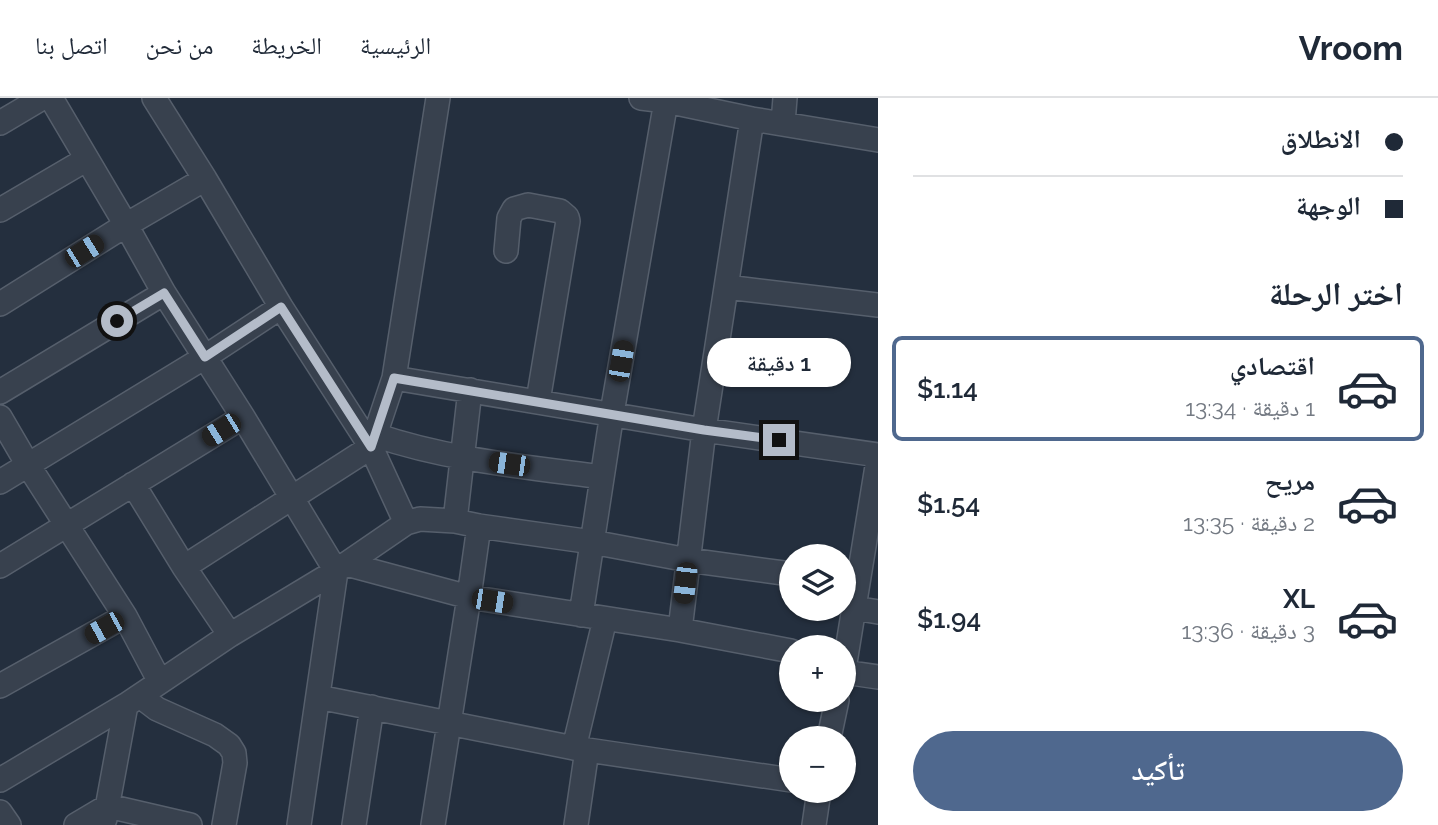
<!DOCTYPE html>
<html lang="ar">
<meta charset="utf-8">
<style>
:root{--surface:#fff;--page:#f6f6f7;--text:#1f2937;--muted:#747a83;--line:#e0e1e3;--accent:#4f688e}
body{margin:0;font-family:Raleway,"Noto Naskh Arabic",sans-serif;background:var(--page);color:var(--text);direction:rtl;height:100vh;display:flex;flex-direction:column;font-size:26px;white-space:nowrap}
*{box-sizing:border-box;margin:0}
p{font-size:23px;color:var(--muted)}
.icon{flex:none;width:38px;height:38px;fill:none;stroke:currentColor;stroke-width:2;stroke-linecap:round;stroke-linejoin:round}
.map{position:relative;flex:1;overflow:hidden;direction:ltr}
.drawer{display:flex;flex-direction:column;background:var(--surface);width:560px}
.drawer>*{flex:none}
.top-card{display:grid;align-content:center;height:154px;padding:0 35px;background:var(--surface)}
.fabs{position:absolute;left:779px;top:446px;display:grid;gap:14px}
.fabs a{display:grid;place-items:center;width:77px;height:77px;border-radius:50%;background:var(--surface);box-shadow:0 2px 5px #0004;font-size:35px}
.end{position:absolute;width:32px;height:32px;margin:-16px;border:9px solid #b4bcc9;background:#111;box-shadow:0 0 0 4px #111}
.from{border-radius:50%}
.bubble{position:absolute;height:49px;border-radius:24px;background:var(--surface);box-shadow:0 2px 5px #0004;font-size:23px;font-weight:600;line-height:49px;text-align:center;direction:rtl}
.car{position:absolute;width:21px;height:42px;margin:-21px -10px;border-radius:9px;box-shadow:0 0 5px 2px #0007;background:linear-gradient(#222 24%,#8ab4d8 0 40%,#222 0 76%,#8ab4d8 0 86%,#222 0)}
.top-card b{display:flex;align-items:center;gap:24px;height:66px;font-size:26px}
.top-card b+b{border-top:2px solid var(--line)}
.top-card i{width:18px;height:18px;background:var(--text)}
ul{padding:0;list-style:none}
li{display:flex;align-items:center;gap:21px;height:105px;margin:0 14px 10px;padding:0 21px;border:4px solid transparent;border-radius:10px}
li div{flex:1}
li b{display:block;font-size:26px}
li em{font-style:normal;font-weight:600}
li.selected{border-color:var(--accent)}
li>.icon{width:63px;height:63px;stroke-width:1.5}
h2{padding:0 35px;font-size:32px;line-height:84px}
.primary-button{display:flex;gap:14px;margin-top:auto;padding:14px 35px}
.primary-button a{flex:1;height:80px;border-radius:42px;background:var(--accent);color:#fff;font-size:28px;font-weight:600;line-height:80px;text-align:center}
header{display:flex;align-items:center;gap:42px;box-sizing:border-box;height:98px;padding:0 35px;background:var(--surface);border-bottom:2px solid var(--line)}
header strong{font-size:33px}
nav{display:flex;gap:38px;margin-inline-start:auto;font-size:24px}
main{display:flex;flex:1;min-height:0}
.map>svg:first-child{display:block}
.lines{fill:none;stroke-linecap:round;stroke-linejoin:round}
.minor-casing{stroke:#565f6c;stroke-width:26}
.minor{stroke:#38414e;stroke-width:23}
.route{stroke:#b4bcc9;stroke-width:9}
</style>
<header>
<strong>Vroom</strong>
<nav><a>الرئيسية</a><a>الخريطة</a><a>من نحن</a><a>اتصل بنا</a></nav>
</header>
<main>
<section class="drawer">
<div class="top-card">
<b><i class="from"></i>الانطلاق</b>
<b><i></i>الوجهة</b>
</div>
<h2>اختر الرحلة</h2>
<ul>
<li class="selected"><svg class="icon" aria-label="car" viewBox="0 0 24 24"><path d="M5 17H2v-5l4-1 3-4h7l3 4 3 1v5h-3M9 17h6M6 11h13"/><circle cx="7" cy="17" r="2"/><circle cx="17" cy="17" r="2"/></svg><div><b>اقتصادي</b><p>1 دقيقة · 13:34</p></div><em>$1.14</em></li>
<li><svg class="icon" aria-label="car" viewBox="0 0 24 24"><path d="M5 17H2v-5l4-1 3-4h7l3 4 3 1v5h-3M9 17h6M6 11h13"/><circle cx="7" cy="17" r="2"/><circle cx="17" cy="17" r="2"/></svg><div><b>مريح</b><p>2 دقيقة · 13:35</p></div><em>$1.54</em></li>
<li><svg class="icon" aria-label="car" viewBox="0 0 24 24"><path d="M5 17H2v-5l4-1 3-4h7l3 4 3 1v5h-3M9 17h6M6 11h13"/><circle cx="7" cy="17" r="2"/><circle cx="17" cy="17" r="2"/></svg><div><b>XL</b><p>3 دقيقة · 13:36</p></div><em>$1.94</em></li>
</ul>
<div class="primary-button"><a>تأكيد</a></div>
</section>
<div class="map">
<svg width="878" height="727" viewBox="0 0 878 727">
<rect width="100%" height="100%" fill="#242f3e"/>
<g class="lines">
<defs>
<path id="minor" d="M51,0L126,127L164,195L243,319L336,473L299,727
M154,0L205,81L281,209L371,349L406,425
M641,0L666,3L752,21L878,42
M0,25L42,0
M783,25L785,0
M0,112L87,61
M506,153L509,120L514,111L528,107L560,113L567,119L568,123L538,303
M726,189L878,207
M0,206L126,127L205,81
M394,280L704,332L878,357
M0,294L164,195
M0,319L28,367L125,518L160,584
M375,337C448,362 526,369 602,379
M0,384L205,259L281,209
M133,386L184,469L230,537
M455,423L470,292
M346,466L469,499L680,532L791,553
M0,468L243,319
M184,469L371,349L394,280L438,0
M854,510L878,514
M581,517L612,315L666,3
M680,532L704,332L752,21
M844,571L878,362
M844,574L878,579
M0,588L125,518
M140,598L157,611L215,637L229,647L234,655L235,665L224,727
M318,599L574,650L791,682
M829,640L837,602
M574,650L605,521
M0,682L126,607L230,537L336,473L406,425L420,421L455,423L479,428L592,444L688,462L791,476
M0,714L9,727
M105,721L126,607
M76,727L108,708L190,727
M354,727L372,609
M433,727L469,499L479,428
M576,727L587,652
M814,727L819,693"/>
</defs>
<use href="#minor" class="minor-casing"/>
<use href="#minor" class="minor"/>
</g>
<g class="lines">
<path class="route" d="M117,223L164,195L205,259L281,209L371,349L394,280L704,332L779,342"/>
</g>
</svg>
<div class="fabs">
<a><svg class="icon" aria-label="layers" viewBox="0 0 24 24"><path d="M12 4l9 5-9 5-9-5zM3 14l9 5 9-5"/></svg></a>
<a>+</a>
<a>−</a>
</div>
<i class="end from" style="left:117px;top:223px"></i>
<i class="end" style="left:779px;top:342px"></i>
<div class="bubble" style="left:707px;top:240px;width:144px">1 دقيقة</div>
<i class="car" style="left:84px;top:153px;rotate:58deg"></i>
<i class="car" style="left:621px;top:263px;rotate:10deg"></i>
<i class="car" style="left:221px;top:332px;rotate:238deg"></i>
<i class="car" style="left:509px;top:366px;rotate:278deg"></i>
<i class="car" style="left:685px;top:485px;rotate:187deg"></i>
<i class="car" style="left:492px;top:503px;rotate:99deg"></i>
<i class="car" style="left:104px;top:530px;rotate:241deg"></i>
</div>
</main>
